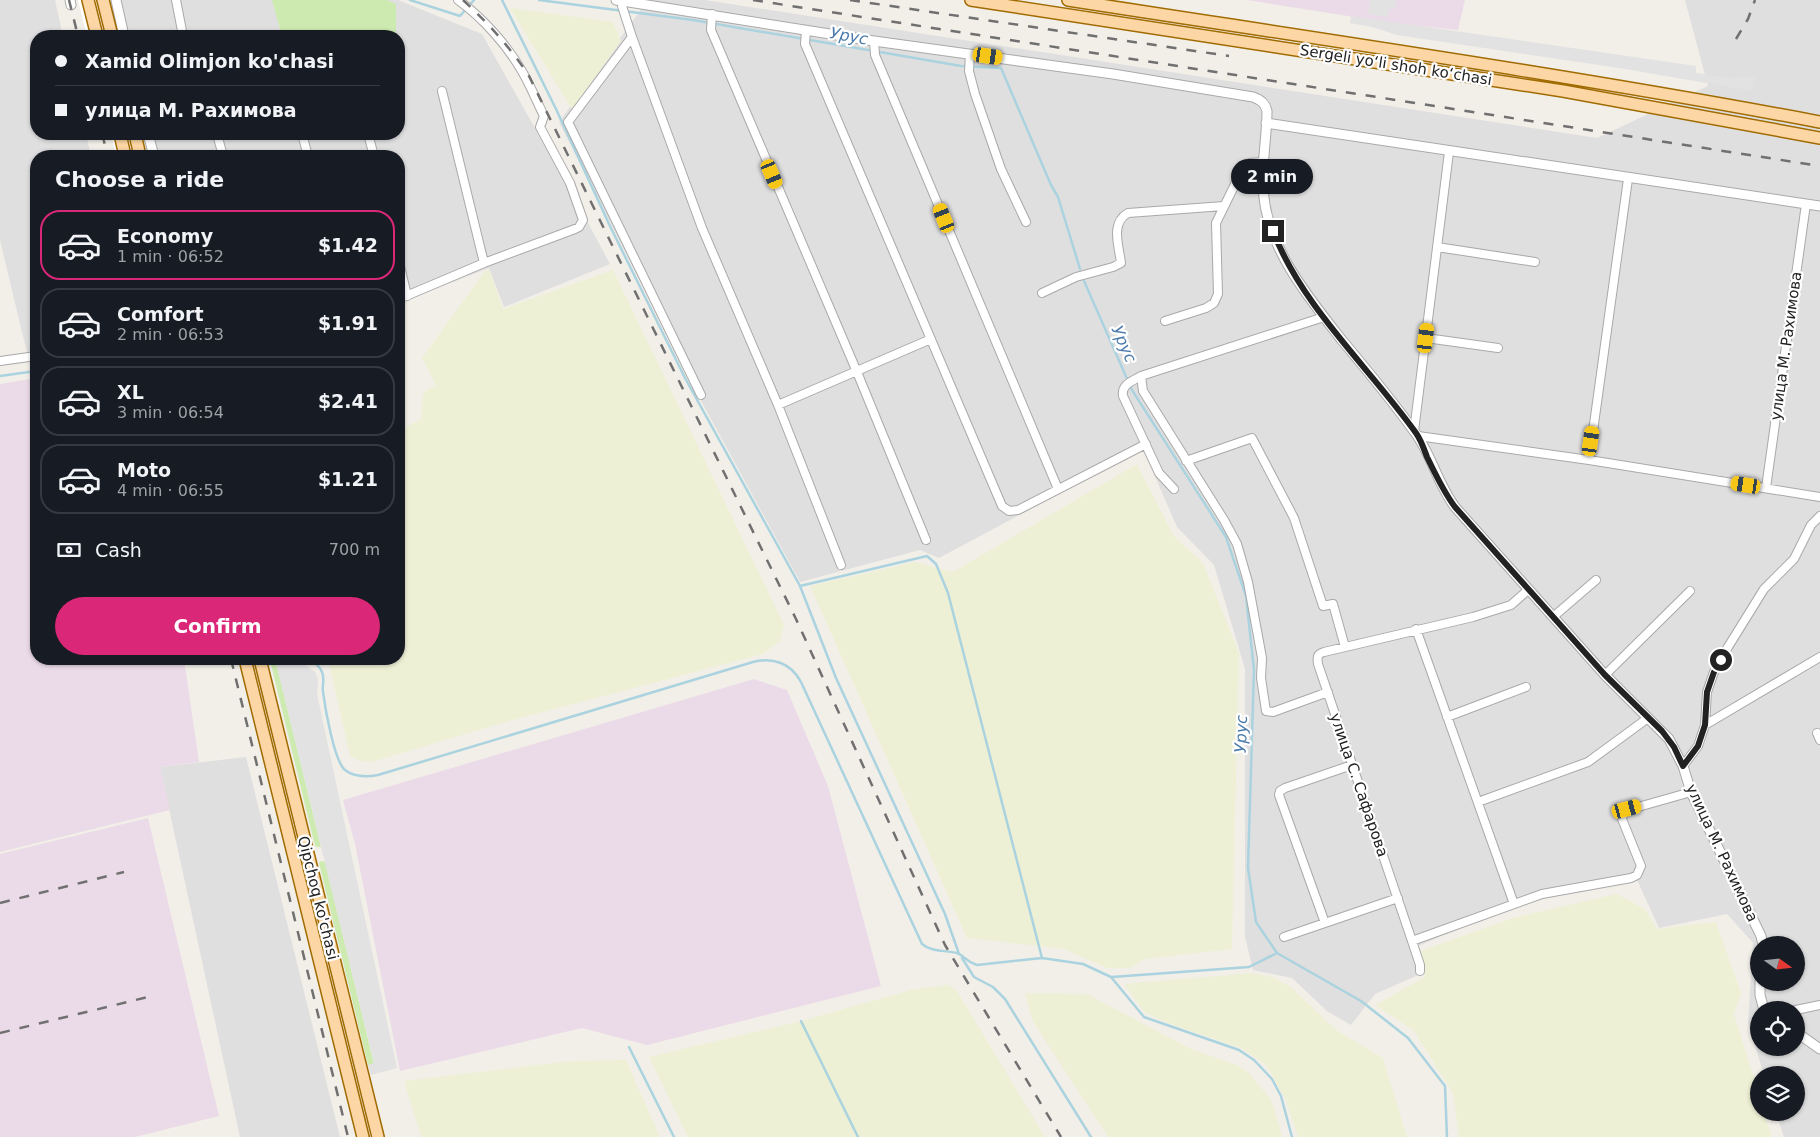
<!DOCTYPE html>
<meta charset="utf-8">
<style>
:root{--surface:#171b24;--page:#242831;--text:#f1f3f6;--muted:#9ea1a6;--line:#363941;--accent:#db2777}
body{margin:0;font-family:"DejaVu Sans",sans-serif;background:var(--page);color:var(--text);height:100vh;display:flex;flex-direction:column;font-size:19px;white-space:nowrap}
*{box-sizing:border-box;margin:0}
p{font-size:16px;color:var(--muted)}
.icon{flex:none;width:28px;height:28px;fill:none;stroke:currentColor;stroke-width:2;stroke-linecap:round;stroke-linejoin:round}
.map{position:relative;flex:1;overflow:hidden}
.sheet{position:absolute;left:30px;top:150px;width:375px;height:515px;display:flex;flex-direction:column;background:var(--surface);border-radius:20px;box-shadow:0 1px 4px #0004}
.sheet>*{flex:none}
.banner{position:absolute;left:30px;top:30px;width:375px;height:110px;border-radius:20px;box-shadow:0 1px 4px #0004;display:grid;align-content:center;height:110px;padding:0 25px;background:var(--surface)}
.needle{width:32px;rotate:105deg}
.tools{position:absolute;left:1750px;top:936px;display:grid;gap:10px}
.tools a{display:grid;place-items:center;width:55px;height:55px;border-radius:50%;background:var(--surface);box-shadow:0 1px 4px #0004;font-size:25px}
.end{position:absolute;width:22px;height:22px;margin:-11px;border:6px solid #222;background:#fff;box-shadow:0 0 0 2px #fff}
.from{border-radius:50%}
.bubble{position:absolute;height:35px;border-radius:18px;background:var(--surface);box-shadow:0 1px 4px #0004;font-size:16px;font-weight:700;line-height:35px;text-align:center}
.car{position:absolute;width:15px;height:30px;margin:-15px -8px;border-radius:6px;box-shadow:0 0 4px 1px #0007;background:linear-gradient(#f5c518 24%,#345 0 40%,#f5c518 0 76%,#345 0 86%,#f5c518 0)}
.banner b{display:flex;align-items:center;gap:18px;height:48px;font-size:19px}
.banner b+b{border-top:1px solid var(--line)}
.banner i{width:12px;height:12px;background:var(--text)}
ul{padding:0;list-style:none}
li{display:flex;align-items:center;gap:15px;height:70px;margin:0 10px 8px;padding:0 15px;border:2px solid var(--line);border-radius:20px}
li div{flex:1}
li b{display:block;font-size:19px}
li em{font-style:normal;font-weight:700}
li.active{border-color:var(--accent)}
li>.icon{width:45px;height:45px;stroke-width:1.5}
h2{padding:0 25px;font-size:22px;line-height:60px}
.pay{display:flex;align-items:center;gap:12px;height:55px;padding:0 25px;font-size:19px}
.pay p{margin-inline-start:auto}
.action{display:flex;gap:10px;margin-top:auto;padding:10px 25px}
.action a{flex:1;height:58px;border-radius:30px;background:var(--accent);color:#fff;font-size:20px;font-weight:700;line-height:58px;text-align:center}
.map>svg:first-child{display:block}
.residential{fill:#e0dfdf;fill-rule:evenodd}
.industrial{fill:#ebdbe8}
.farmland{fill:#eef0d5}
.grass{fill:#cdebb0}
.parking{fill:#e2e2e2}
.pier{fill:#fff}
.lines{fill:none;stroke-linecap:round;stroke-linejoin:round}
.stream{stroke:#aad3df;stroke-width:2.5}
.minor-casing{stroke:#a9a9a9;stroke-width:10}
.tertiary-casing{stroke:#a9a9a9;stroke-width:11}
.primary-casing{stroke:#a06b00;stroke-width:14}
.minor{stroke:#fff;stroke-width:8}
.tertiary{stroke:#fff;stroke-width:9}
.primary{stroke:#fcd6a4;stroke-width:11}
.rail{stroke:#707070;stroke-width:2.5;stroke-dasharray:10 10;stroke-linecap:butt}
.route{stroke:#222;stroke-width:6}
.labels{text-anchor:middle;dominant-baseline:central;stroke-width:4.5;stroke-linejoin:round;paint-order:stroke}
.street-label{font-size:15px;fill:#222;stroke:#fff}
.water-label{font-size:16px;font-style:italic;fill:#4a7aab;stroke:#fff}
</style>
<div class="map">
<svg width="1820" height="1137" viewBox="0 0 1820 1137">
<rect width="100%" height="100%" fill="#f2efe9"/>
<path class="residential" d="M0,0H55L63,36H36V134H86L91,156H36V352L27,353L0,240Z
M119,0H398L482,34L586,219L610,264L504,307L489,268L399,303V156H158L153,134H399V36H128Z
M648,0H705L1597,138L1708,86L1685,0H1820V1137H1784L1776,1113L1796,1112V1075H1764L1748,1023L1753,943L1727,914L1659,928L1637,880L1562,892L1521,902L1416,947L1423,973L1375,994L1351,1025L1327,1011L1292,978L1253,970L1245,937V669L1214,565L1177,527L1143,449L939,558L920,550L800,582L700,399L559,122ZM1759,945H1796V982H1759ZM1759,1010H1796V1048H1759Z
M246,757L340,1137H240L160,767Z"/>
<path class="industrial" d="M1247,0H1465L1458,30L1392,23Z
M36,378V659H184L199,762L160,767L170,810L0,852V384Z
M754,679L787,690L828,786L881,986L647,1045L582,1028L400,1071L355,844L343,800Z
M148,818L219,1116L135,1137H0V854Z"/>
<path class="farmland" d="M510,8L613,22L621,41L572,109Z
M489,269L503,309L613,270L784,625L780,641L763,654L509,721L372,762L360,761L350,756L328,659H399V431L421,419L423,394L428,389L436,386L422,358L485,271Z
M1137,464L1173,535L1203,563L1239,653L1232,949L1144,959L1130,968H1107L1064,949L967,938L810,586L915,562L953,572Z
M1617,894L1645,909L1657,929L1716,922L1741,993L1734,1014L1759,1094V1112L1764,1113L1772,1137H1459L1453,1093L1413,1030L1375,1005L1425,977L1418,952L1516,917Z
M1252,973L1272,977L1291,987L1336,1030L1383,1058L1407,1137H1298L1285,1098L1266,1065L1241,1048L1176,1026L1145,1013L1124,984Z
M948,985L957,991L1045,1137H688L649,1057L801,1021L915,989Z
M1025,993L1087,994L1191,1049L1237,1065L1249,1073L1268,1096L1274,1107L1282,1137H1108L1032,1020Z
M626,1060L660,1137H421L404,1081L571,1061Z"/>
<path class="grass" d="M272,0H387L396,4V36H282Z
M270,660L276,662L321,847H316L314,842Z
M321,861L325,862L374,1064L368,1065L319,863Z"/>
<path class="parking" d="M1370,0H1396L1395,9H1389L1388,17L1368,14Z
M1351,16L1696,66V73L1731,78L1755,77L1753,91L1619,68L1397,35L1372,27L1350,23Z
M271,659H297L315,672L318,679L317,694L397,1068L371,1075L368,1065L374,1063L276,663Z"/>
<path class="pier" d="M78,0H109L118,36H87Z
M111,134H142L147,156H116Z"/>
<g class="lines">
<path class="stream" d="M410,0L460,16L474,0
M502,0L556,109L609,224L685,378L800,586L836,678L945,914L959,954
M539,0L693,20L961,66L1001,68L1051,185L1058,197L1080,269
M1084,281L1132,390L1226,537L1246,596L1254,670L1248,868L1256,922L1277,953L1361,1001L1408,1038L1445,1086L1447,1137
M0,376L36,371
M800,586L927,556L936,564L948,593L1042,958
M309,659C314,662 320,666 322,672C325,679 322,685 323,692C325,707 334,761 345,770C354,777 367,777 378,775L753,662C773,657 791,663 801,682L922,944C931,952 945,950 957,953C965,956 966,962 977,965L1042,958L1083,964L1111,977L1144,1017L1239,1050L1254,1060L1272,1079L1281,1096L1292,1137
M962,958L974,977L993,987L1005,999L1091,1137
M1112,977L1249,967L1277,953
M801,1021L858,1137
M629,1047L674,1137"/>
<defs>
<path id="minor" d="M176,0L183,36
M623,1L622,6L632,37L702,228L778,405L841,565
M712,14L711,30L857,372L926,540
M806,31L805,44L1002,506L1009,511L1018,510L1146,444
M632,37L568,122L701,395
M874,41L875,55L1058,489
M970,54L969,71L975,94L1001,169L1026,222
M442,91L484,263
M217,134L223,156
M302,134L308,156
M368,134L374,156
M1437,247L1535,262
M399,262L407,296
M1042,293L1076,277L1113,267L1121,263C1119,246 1110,223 1128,213L1224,206
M399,299L484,263L575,229L579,227L583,220L570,183L540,127L544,116C537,102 531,87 523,73C508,46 483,18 458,0
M1165,321L1206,308L1214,303L1218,294L1216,223L1243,168L1250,163L1263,162
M1426,338L1498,348
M0,361L36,356
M1141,376L1143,391L1224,520L1237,544L1248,582L1262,658L1261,678L1266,711L1273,712L1328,692
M778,405L931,339
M1414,431L1449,152
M1418,436L1589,460L1820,497
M1589,460L1628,179
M1186,461L1252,438L1294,518L1323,606L1333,604L1345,647
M1766,488L1806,204
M1174,489L1159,473L1123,396C1121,384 1133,381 1141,376L1324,317
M1553,617L1596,580
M1416,629L1514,904
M1605,675L1690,591
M1447,717L1526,687
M1705,725L1820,657
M1817,733L1820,740
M1683,766L1698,746L1705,725L1707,692L1714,672L1728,647L1764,589L1794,559L1811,525L1820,516
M1478,802L1588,762L1648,718
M1325,923L1279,795L1280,791L1285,788L1352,765
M1284,937L1398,898
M1412,941L1542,894L1631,878L1637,875L1641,866L1622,819L1624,811L1691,792
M1420,971V965L1412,941L1318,664C1317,657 1317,654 1324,652L1473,617L1511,605L1528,590
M1796,1010L1820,1005"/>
<path id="tertiary" d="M70,0L71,5
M116,0L124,36
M616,0L874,41L1113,74L1253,97C1261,100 1265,103 1267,111C1267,140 1260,169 1264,198C1270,251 1309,298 1341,339C1366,369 1391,399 1414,431C1431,453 1437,483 1455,507L1605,675L1669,739L1683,766L1691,792L1761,936L1763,945
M1266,123L1820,206
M148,134L154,156
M1760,982V995L1764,1010
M1796,1032L1820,1049"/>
<path id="primary" d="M88,0L97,36
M103,0L112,36
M971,0L1563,91L1820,138
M1068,0C1319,39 1570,75 1820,122
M120,134L125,156
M135,134L140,156
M245,659L363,1137
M260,659L378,1137"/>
</defs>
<use href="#minor" class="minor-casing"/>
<use href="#tertiary" class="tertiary-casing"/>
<use href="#primary" class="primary-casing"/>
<use href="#minor" class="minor"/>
<use href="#tertiary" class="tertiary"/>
<use href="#primary" class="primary"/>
<path class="rail" d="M69,0L78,36
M463,0C488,23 510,47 529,76L796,619L945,945L1061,1137
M753,0L1820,166
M850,0L1229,56
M1736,39L1748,19L1755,0
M102,134L108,156
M231,659L348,1137
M0,903L124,872
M0,1033L152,996"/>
</g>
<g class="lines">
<path class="route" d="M1273,231C1302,307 1369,367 1416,433C1421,440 1424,449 1427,457C1436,475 1443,491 1455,507L1605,675L1662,731L1674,747L1683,766L1698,746L1705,725L1707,692L1714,672L1721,660"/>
</g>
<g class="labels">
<g class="street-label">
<text transform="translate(1396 65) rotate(9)">Sergeli yo‘li shoh ko‘chasi</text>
<text transform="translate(1786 346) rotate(-82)">улица М. Рахимова</text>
<text transform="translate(1359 785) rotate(71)">улица С. Сафарова</text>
<text transform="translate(1722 853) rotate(65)">улица М. Рахимова</text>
<text transform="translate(318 898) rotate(76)">Qipchoq ko'chasi</text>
</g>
<g class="water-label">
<text transform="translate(849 36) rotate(10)">Урус</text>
<text transform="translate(1124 344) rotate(66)">Урус</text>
<text transform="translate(1241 734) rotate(-88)">Урус</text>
</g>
</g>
</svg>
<div class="tools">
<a><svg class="needle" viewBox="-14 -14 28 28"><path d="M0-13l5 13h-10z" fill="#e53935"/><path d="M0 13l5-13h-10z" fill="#9ea1a6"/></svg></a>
<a><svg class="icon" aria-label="locate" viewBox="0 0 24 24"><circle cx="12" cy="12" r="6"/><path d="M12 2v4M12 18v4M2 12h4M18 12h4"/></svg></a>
<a><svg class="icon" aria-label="layers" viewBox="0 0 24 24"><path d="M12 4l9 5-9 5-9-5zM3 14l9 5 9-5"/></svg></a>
</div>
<i class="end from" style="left:1721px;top:660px"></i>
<i class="end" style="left:1273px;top:231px"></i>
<div class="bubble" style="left:1231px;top:159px;width:82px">2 min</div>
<i class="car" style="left:988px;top:56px;rotate:98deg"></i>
<i class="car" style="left:772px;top:174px;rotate:157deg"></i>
<i class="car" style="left:944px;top:218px;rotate:338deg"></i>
<i class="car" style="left:1426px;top:338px;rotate:7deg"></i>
<i class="car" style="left:1591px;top:441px;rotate:8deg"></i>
<i class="car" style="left:1746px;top:485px;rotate:279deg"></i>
<i class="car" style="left:1627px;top:809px;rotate:75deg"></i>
<div class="banner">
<b><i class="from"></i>Xamid Olimjon ko'chasi</b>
<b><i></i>улица М. Рахимова</b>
</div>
<section class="sheet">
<h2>Choose a ride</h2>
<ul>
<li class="active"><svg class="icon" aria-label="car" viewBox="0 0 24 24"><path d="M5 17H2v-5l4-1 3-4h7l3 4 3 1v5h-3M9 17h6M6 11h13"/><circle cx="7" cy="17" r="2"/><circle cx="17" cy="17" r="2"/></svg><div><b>Economy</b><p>1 min · 06:52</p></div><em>$1.42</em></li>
<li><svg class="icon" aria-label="car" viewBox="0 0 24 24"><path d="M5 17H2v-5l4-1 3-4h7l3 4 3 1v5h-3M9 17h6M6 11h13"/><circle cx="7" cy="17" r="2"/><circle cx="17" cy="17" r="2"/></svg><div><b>Comfort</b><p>2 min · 06:53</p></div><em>$1.91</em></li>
<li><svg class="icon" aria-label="car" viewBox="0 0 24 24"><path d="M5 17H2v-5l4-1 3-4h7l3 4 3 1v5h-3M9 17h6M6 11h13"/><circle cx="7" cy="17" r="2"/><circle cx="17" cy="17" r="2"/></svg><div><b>XL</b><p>3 min · 06:54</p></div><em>$2.41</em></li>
<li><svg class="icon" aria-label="car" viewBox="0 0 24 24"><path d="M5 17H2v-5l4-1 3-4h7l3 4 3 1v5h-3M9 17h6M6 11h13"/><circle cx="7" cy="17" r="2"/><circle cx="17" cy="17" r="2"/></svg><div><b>Moto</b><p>4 min · 06:55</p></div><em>$1.21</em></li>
</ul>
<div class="pay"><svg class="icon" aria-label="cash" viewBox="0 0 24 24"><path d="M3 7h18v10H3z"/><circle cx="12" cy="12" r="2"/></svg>Cash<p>700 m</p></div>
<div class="action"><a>Confirm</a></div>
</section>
</div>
